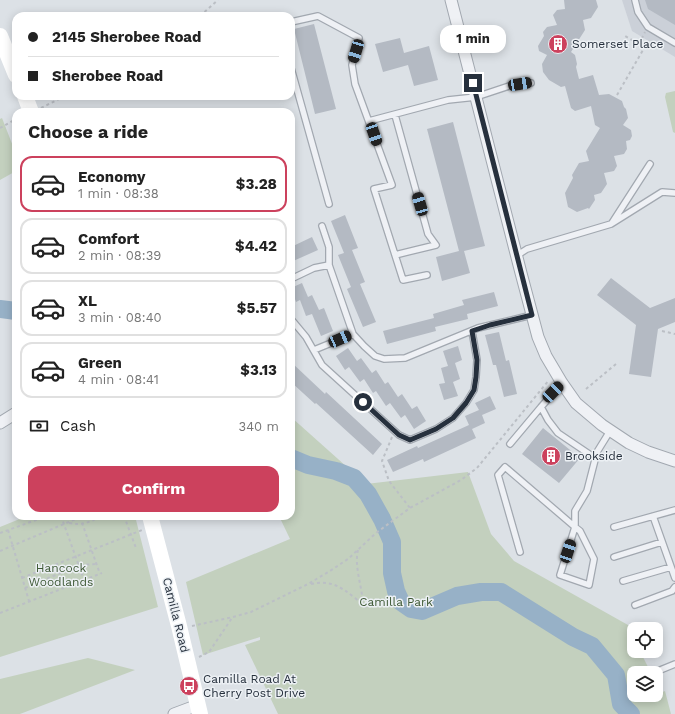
<!DOCTYPE html>
<meta charset="utf-8">
<style>
:root{--surface:#fff;--page:#f6f6f6;--text:#222;--muted:#767676;--line:#e0e0e0;--accent:#cc415d}
body{margin:0;font-family:"Work Sans",sans-serif;background:var(--page);color:var(--text);height:100vh;display:flex;flex-direction:column;font-size:15px;white-space:nowrap}
*{box-sizing:border-box;margin:0}
p{font-size:13px;color:var(--muted)}
.icon{flex:none;width:22px;height:22px;fill:none;stroke:currentColor;stroke-width:2;stroke-linecap:round;stroke-linejoin:round}
.map{position:relative;flex:1;overflow:hidden}
.side{position:absolute;left:12px;top:108px;width:283px;height:412px;display:flex;flex-direction:column;background:var(--surface);border-radius:12px;box-shadow:0 2px 10px #0003}
.side>*{flex:none}
.banner{position:absolute;left:12px;top:12px;width:283px;height:88px;border-radius:12px;box-shadow:0 2px 10px #0003;display:grid;align-content:center;height:88px;padding:0 16px;background:var(--surface)}
.buttons{position:absolute;left:627px;top:622px;display:grid;gap:8px}
.buttons a{display:grid;place-items:center;width:36px;height:36px;border-radius:8px;background:var(--surface);box-shadow:0 2px 10px #0003;font-size:20px}
.end{position:absolute;width:18px;height:18px;margin:-9px;border:5px solid #26303d;background:#fff;box-shadow:0 0 0 2px #fff}
.from{border-radius:50%}
.bubble{position:absolute;height:28px;border-radius:12px;background:var(--surface);box-shadow:0 2px 10px #0003;font-size:13px;font-weight:700;line-height:28px;text-align:center}
.car{position:absolute;width:12px;height:24px;margin:-12px -6px;border-radius:5px;box-shadow:0 0 3px 1px #0007;background:linear-gradient(#222 24%,#8ab4d8 0 40%,#222 0 76%,#8ab4d8 0 86%,#222 0)}
.banner b{display:flex;align-items:center;gap:14px;height:38px;font-size:15px}
.banner b+b{border-top:1px solid var(--line)}
.banner i{width:10px;height:10px;background:var(--text)}
ul{padding:0;list-style:none}
li{display:flex;align-items:center;gap:12px;height:56px;margin:0 8px 6px;padding:0 8px;border:2px solid var(--line);border-radius:12px}
li div{flex:1}
li b{display:block;font-size:15px}
li em{font-style:normal;font-weight:700}
li.selected{border-color:var(--accent)}
li>.icon{width:36px;height:36px;stroke-width:1.5}
h2{padding:0 16px;font-size:18px;line-height:48px}
.pay{display:flex;align-items:center;gap:10px;height:44px;padding:0 16px;font-size:15px}
.pay p{margin-inline-start:auto}
.action{display:flex;gap:8px;margin-top:auto;padding:8px 16px}
.action a{flex:1;height:46px;border-radius:12px;background:var(--accent);color:#fff;font-size:16px;font-weight:700;line-height:46px;text-align:center}
.map>svg:first-child{display:block}
.built{fill:#cbd0d8}
.green{fill:#c3d0be}
.lines{fill:none;stroke-linecap:round;stroke-linejoin:round}
.river{stroke:#97b1c7;stroke-width:18}
.building{fill:#b4bac3}
.lane-casing{stroke:#a2a8b0;stroke-width:8}
.street-casing{stroke:#a2a8b0;stroke-width:13}
.path{stroke:#bbbfc5;stroke-width:2;stroke-dasharray:3 3;stroke-linecap:butt}
.lane{stroke:#eff1f5;stroke-width:5.5}
.street{stroke:#eff1f5;stroke-width:11}
.secondary{stroke:#fff;stroke-width:16}
.route{stroke:#26303d;stroke-width:5}
.labels{text-anchor:middle;dominant-baseline:central;stroke-width:3;stroke-linejoin:round;paint-order:stroke}
.poi-label{font-size:12px;fill:#26303d;stroke:#ecf0f4;text-anchor:start}
.park-label{font-size:12px;fill:#3d5834;stroke:#ecf0f4}
.street-label{font-size:12px;fill:#26303d;stroke:#ecf0f4}
</style>
<div class="map">
<svg width="675" height="714" viewBox="0 0 675 714">
<rect width="100%" height="100%" fill="#dce1e6"/>
<path class="built" d="M622,0H675V57L632,31Z"/>
<path class="green" d="M675,91V133L673,132L665,97L666,93Z
M2,118L16,154V171L0,180V119Z
M291,417L366,484L468,472L491,534L514,561L628,625L634,638V651H640L651,673H634V695H656V684L660,693L665,691L671,714H278L245,645L260,640V637L203,655L186,582L290,539L279,516H291Z
M27,516H135L158,607L0,657V527Z
M88,658L135,670L20,714H0V679Z"/>
<g class="lines">
<path class="river" d="M0,309L16,311
M291,458L308,465L336,471L354,478L368,494L382,519L392,542V573L396,591L401,602L411,609L422,611L457,596L481,592H501L573,637L592,646L616,675L621,704L631,714"/>
</g>
<path class="building" d="M564,0H596L598,7L591,18L583,20L585,30L571,52L575,55L577,64L576,67L579,79L593,75L599,95L609,94L622,101L624,107L626,109L628,118L623,125L631,130L632,136L630,140L626,141L627,149L624,154L614,156L617,166L614,171L604,173L607,184L601,193L594,195L595,200L589,209L588,208L577,212L568,207L565,193L573,178L572,175L579,163L589,161L586,151L600,128L595,125L591,106L575,111L571,108L565,86L561,87L549,80L543,72L542,64L547,55L539,51L538,46L544,36L543,32L547,27L557,25L553,15L557,10L565,9Z
M645,0H675V25L648,9Z
M314,24L336,109L315,114L294,29Z
M400,38L404,53L429,46L438,80L414,86L408,65L383,72L375,44Z
M453,122L485,246L464,251L470,273L442,281L436,257L459,251L427,129Z
M345,215L358,248L352,250L365,282L360,284L376,322L363,327L347,289L351,287L338,255L344,253L331,221Z
M312,237L318,250L291,262V247Z
M611,278L650,308L675,298V322L658,329L651,377L629,374L636,325L597,295Z
M302,283L308,297L312,295L319,310L324,308L333,331L321,336L312,314L306,316L300,300L296,302L291,288Z
M494,292L498,306L467,314L468,319L435,327L436,331L387,344L383,331L434,318L433,314L464,305L462,300Z
M499,332L506,361L509,360L517,394L504,397L496,365H493L485,335Z
M458,346L462,360L455,363L460,379L453,382L458,396L444,400L439,384L445,383L441,368L448,366L443,351Z
M348,348L357,361L361,358L372,373L376,370L385,384L388,382L398,397L402,394L412,409L417,406L426,421L414,429L405,415L401,418L390,403L386,406L376,391L373,393L364,379L360,382L349,367L345,370L336,356Z
M291,362L325,394L326,392L382,444L373,455L316,403L315,404L291,382Z
M490,396L496,409L482,415L485,423L472,429L476,438L424,462L423,459L393,472L387,460L417,446L418,448L469,425L465,416L479,410L475,403Z
M543,428L580,458L559,483L522,454Z"/>
<g class="lines">
<defs>
<path id="lane" d="M635,0L638,12L648,27L675,43
M291,22L318,16L359,38L352,65L355,84L392,185L374,189L403,280L427,275
M291,68L329,204
M395,115L428,234L436,245L395,255
M369,121L448,100L476,97L509,86L531,83
M612,223L650,164
M322,226L329,247V265L353,334L364,346L375,356L384,359L405,358L478,328L532,315
M516,256L527,249L611,224L662,192L675,193
M291,279L314,268L329,265
M291,319L306,337L322,365L399,435L410,440L436,429L453,418L466,403L474,390L476,377L477,360L472,331
M314,350L353,334
M562,383L541,407L548,420L558,433L595,458
M510,444L541,407
M653,516L675,578
M614,527L675,510
M520,552L498,475L505,467L575,527L580,531L594,559L589,585L560,575L575,527V511L587,491L597,452L610,431
M614,557L662,542
M623,581L671,567
M635,605L672,591L675,587
M653,673L675,664"/>
<path id="street" d="M451,0L521,273L538,337L546,356L562,383L576,403L602,425L629,443L648,452L675,461
M0,423L16,413
M174,714L198,705"/>
</defs>
<use href="#lane" class="lane-casing"/>
<use href="#street" class="street-casing"/>
<path class="path" d="M200,16L218,0
M639,44L645,32
M617,95L643,50L639,44L625,36
M41,108L65,96
M0,128L16,119
M662,331L675,334
M586,389L616,364
M392,437L382,461L389,481L410,508
M61,516L84,580
M124,516L136,548
M80,517L100,574
M69,523C83,526 89,522 102,516
M8,530L29,601
M0,533L47,516
M358,550C354,566 362,586 363,604
M0,551L83,516
M22,578L142,530
M311,584C330,580 340,586 355,598C360,602 363,604 367,609
M25,588L79,565L96,564
M0,613L102,573
M192,626L233,617L251,612L308,584L330,571L348,559L376,533L410,508L461,480L477,468L549,380
M199,657L209,652L232,618"/>
<use href="#lane" class="lane"/>
<use href="#street" class="street"/>
<path class="secondary" d="M0,36L16,75
M25,96L31,112
M150,516L179,626L200,714"/>
</g>
<g class="lines">
<path class="route" d="M363,402L399,435L410,440L436,429L453,418L466,403L474,390L476,377L477,360L472,331L490,325L532,315L473,83"/>
</g>
<defs>
<symbol id="building-disc" viewBox="-11 -11 22 22"><circle r="9.5" fill="#cc415d" stroke="#ecf0f4"/><path d="M-4-6H4V6H1V3H-1V6H-4ZM-2.5-4.3h1.7v1.8h-1.7ZM.8-4.3h1.7v1.8H.8ZM-2.5-1h1.7V.8h-1.7ZM.8-1h1.7V.8H.8Z" fill="#fff"/></symbol>
<symbol id="bus-disc" viewBox="-11 -11 22 22"><circle r="9.5" fill="#cc415d" stroke="#ecf0f4"/><path d="M-5-6H5V4H4V6H2V4H-2V6H-4V4H-5ZM-3.5-4V0h7V-4ZM-3.5 1.2v1.5H-2V1.2ZM2 1.2v1.5H3.5V1.2Z" fill="#fff"/></symbol>
</defs>
<g fill-rule="evenodd">
<use href="#building-disc" x="547" y="33" width="22" height="22"/>
<use href="#building-disc" x="540" y="445" width="22" height="22"/>
<use href="#bus-disc" x="178" y="675" width="22" height="22"/>
</g>
<g class="labels">
<g class="poi-label">
<text x="572" y="44">Somerset Place</text>
<text x="565" y="456">Brookside</text>
<text x="203" y="679">Camilla Road At<tspan x="203" dy="14">Cherry Post Drive</tspan></text>
</g>
<g class="park-label">
<text x="61" y="568">Hancock<tspan x="61" dy="14">Woodlands</tspan></text>
<text x="396" y="602">Camilla Park</text>
</g>
<g class="street-label">
<text transform="translate(176 615) rotate(76)">Camilla Road</text>
</g>
</g>
</svg>
<div class="buttons">
<a><svg class="icon" aria-label="locate" viewBox="0 0 24 24"><circle cx="12" cy="12" r="6"/><path d="M12 2v4M12 18v4M2 12h4M18 12h4"/></svg></a>
<a><svg class="icon" aria-label="layers" viewBox="0 0 24 24"><path d="M12 4l9 5-9 5-9-5zM3 14l9 5 9-5"/></svg></a>
</div>
<i class="end from" style="left:363px;top:402px"></i>
<i class="end" style="left:473px;top:83px"></i>
<div class="bubble" style="left:440px;top:25px;width:66px">1 min</div>
<i class="car" style="left:356px;top:51px;rotate:197deg"></i>
<i class="car" style="left:520px;top:84px;rotate:81deg"></i>
<i class="car" style="left:374px;top:134px;rotate:161deg"></i>
<i class="car" style="left:420px;top:204px;rotate:344deg"></i>
<i class="car" style="left:340px;top:339px;rotate:67deg"></i>
<i class="car" style="left:553px;top:392px;rotate:45deg"></i>
<i class="car" style="left:568px;top:551px;rotate:18deg"></i>
<div class="banner">
<b><i class="from"></i>2145 Sherobee Road</b>
<b><i></i>Sherobee Road</b>
</div>
<section class="side">
<h2>Choose a ride</h2>
<ul>
<li class="selected"><svg class="icon" aria-label="car" viewBox="0 0 24 24"><path d="M5 17H2v-5l4-1 3-4h7l3 4 3 1v5h-3M9 17h6M6 11h13"/><circle cx="7" cy="17" r="2"/><circle cx="17" cy="17" r="2"/></svg><div><b>Economy</b><p>1 min · 08:38</p></div><em>$3.28</em></li>
<li><svg class="icon" aria-label="car" viewBox="0 0 24 24"><path d="M5 17H2v-5l4-1 3-4h7l3 4 3 1v5h-3M9 17h6M6 11h13"/><circle cx="7" cy="17" r="2"/><circle cx="17" cy="17" r="2"/></svg><div><b>Comfort</b><p>2 min · 08:39</p></div><em>$4.42</em></li>
<li><svg class="icon" aria-label="car" viewBox="0 0 24 24"><path d="M5 17H2v-5l4-1 3-4h7l3 4 3 1v5h-3M9 17h6M6 11h13"/><circle cx="7" cy="17" r="2"/><circle cx="17" cy="17" r="2"/></svg><div><b>XL</b><p>3 min · 08:40</p></div><em>$5.57</em></li>
<li><svg class="icon" aria-label="car" viewBox="0 0 24 24"><path d="M5 17H2v-5l4-1 3-4h7l3 4 3 1v5h-3M9 17h6M6 11h13"/><circle cx="7" cy="17" r="2"/><circle cx="17" cy="17" r="2"/></svg><div><b>Green</b><p>4 min · 08:41</p></div><em>$3.13</em></li>
</ul>
<div class="pay"><svg class="icon" aria-label="cash" viewBox="0 0 24 24"><path d="M3 7h18v10H3z"/><circle cx="12" cy="12" r="2"/></svg>Cash<p>340 m</p></div>
<div class="action"><a>Confirm</a></div>
</section>
</div>
